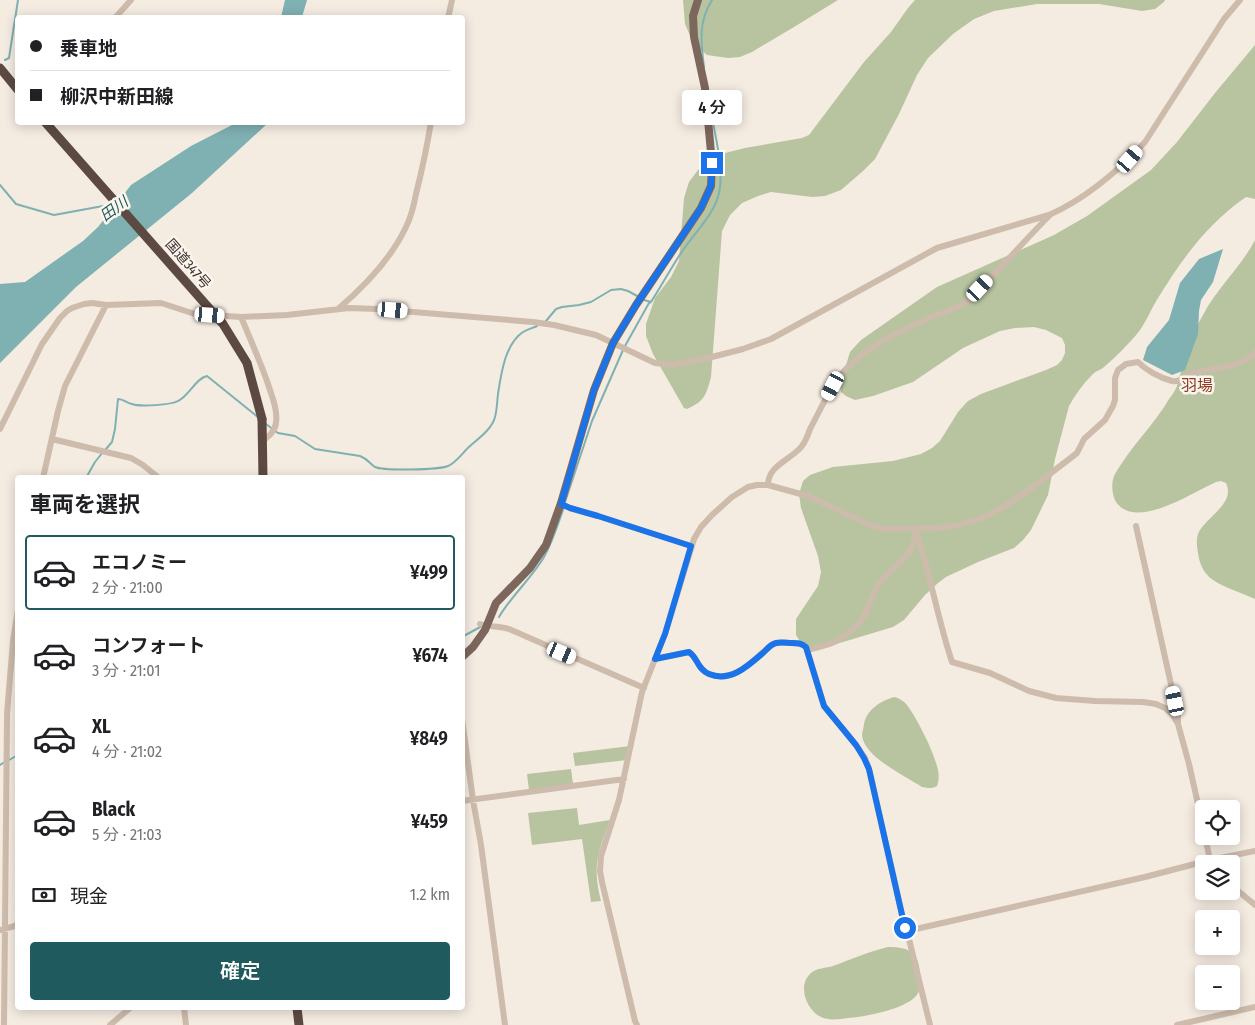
<!DOCTYPE html>
<html lang="ja">
<meta charset="utf-8">
<style>
:root{--surface:#fff;--page:#f2f2f2;--text:#202124;--muted:#757577;--line:#e0e0e0;--accent:#1f5a5e}
body{margin:0;font-family:"Fira Sans Condensed","Noto Sans JP",sans-serif;background:var(--page);color:var(--text);height:100vh;display:flex;flex-direction:column;font-size:19px;white-space:nowrap}
*{box-sizing:border-box;margin:0}
p{font-size:16px;color:var(--muted)}
.icon{flex:none;width:28px;height:28px;fill:none;stroke:currentColor;stroke-width:2;stroke-linecap:round;stroke-linejoin:round}
.map{position:relative;flex:1;overflow:hidden}
.sheet{position:absolute;left:15px;top:475px;width:450px;height:535px;display:flex;flex-direction:column;background:var(--surface);border-radius:5px;box-shadow:0 2px 12px #0003}
.sheet>*{flex:none}
.guide{position:absolute;left:15px;top:15px;width:450px;height:110px;border-radius:5px;box-shadow:0 2px 12px #0003;display:grid;align-content:center;height:110px;padding:0 15px;background:var(--surface)}
.controls{position:absolute;left:1195px;top:800px;display:grid;gap:10px}
.controls a{display:grid;place-items:center;width:45px;height:45px;border-radius:5px;background:var(--surface);box-shadow:0 2px 12px #0003;font-size:25px}
.end{position:absolute;width:22px;height:22px;margin:-11px;border:6px solid #1a73e8;background:#fff;box-shadow:0 0 0 2px #fff}
.from{border-radius:50%}
.bubble{position:absolute;height:35px;border-radius:5px;background:var(--surface);box-shadow:0 2px 12px #0003;font-size:16px;font-weight:600;line-height:35px;text-align:center}
.car{position:absolute;width:15px;height:30px;margin:-15px -8px;border-radius:6px;box-shadow:0 0 4px 1px #0007;background:linear-gradient(#fff 24%,#345 0 40%,#fff 0 76%,#345 0 86%,#fff 0)}
.guide b{display:flex;align-items:center;gap:18px;height:48px;font-size:19px}
.guide b+b{border-top:1px solid var(--line)}
.guide i{width:12px;height:12px;background:var(--text)}
ul{padding:0;list-style:none}
li{display:flex;align-items:center;gap:15px;height:75px;margin:0 10px 8px;padding:0 5px;border:2px solid transparent;border-radius:5px}
li div{flex:1}
li b{display:block;font-size:19px}
li em{font-style:normal;font-weight:600}
li.active{border-color:var(--accent)}
li>.icon{width:45px;height:45px;stroke-width:1.5}
h2{padding:0 15px;font-size:22px;line-height:60px}
.pay{display:flex;align-items:center;gap:12px;height:55px;padding:0 15px;font-size:19px}
.pay p{margin-inline-start:auto}
.action{display:flex;gap:10px;margin-top:auto;padding:10px 15px}
.action a{flex:1;height:58px;border-radius:5px;background:var(--accent);color:#fff;font-size:20px;font-weight:600;line-height:58px;text-align:center}
.map>svg:first-child{display:block}
.green{fill:#b8c4a0}
.water{fill:#7fb0b2}
.lines{fill:none;stroke-linecap:round;stroke-linejoin:round}
.stream{stroke:#7fb0b2;stroke-width:2}
.minor{stroke:#cdbbac;stroke-width:6}
.major{stroke:#7d675c;stroke-width:8}
.highway{stroke:#5c4a42;stroke-width:9}
.highway-bridge{stroke:#5c4a42;stroke-width:9}
.route{stroke:#1a73e8;stroke-width:6}
.labels{text-anchor:middle;dominant-baseline:central;stroke-width:5;stroke-linejoin:round;paint-order:stroke}
.street-label{font-size:14px;fill:#3b302b;stroke:#fbf5ee}
.water-label{font-size:15px;font-style:italic;fill:#1f5a5e;stroke:#fbf5ee}
.quarter-label{font-size:16px;fill:#8c3b22;stroke:#fbf5ee}
</style>
<div class="map">
<svg width="1255" height="1025" viewBox="0 0 1255 1025">
<rect width="100%" height="100%" fill="#f4ebe1"/>
<path class="green" d="M683,0H838L794,27L752,52L740,57L728,58L707,55L693,43L685,24Z
M915,0H1165L1164,2L1155,9L1142,11L1099,4H1037L994,11L974,19L953,34L928,58L917,75L899,114L875,159L863,171L841,190L825,196L812,197L771,192L758,196L742,203L730,215L722,231L711,377C706,395 705,401 687,409L684,408L653,354L646,336V324L655,298L671,277L679,261L684,198L689,182L698,170L711,159L725,153L745,148L802,138L809,135L864,62L891,32L908,8Z
M1255,45V199L1246,197C1208,223 1182,259 1158,298C1151,309 1146,323 1137,334C1127,345 1116,357 1104,367C1101,370 1095,371 1092,375C1083,384 1075,395 1069,406L1055,459L1048,495L1031,530L1023,540L1014,548L978,562L946,577L938,583L925,595L904,620L893,627L813,651L801,643L796,635V619L818,586L821,572L818,556L801,508L799,494L803,481L810,475L833,467L893,461L921,454L932,448L940,441L958,412L968,401L981,394L1046,370L1057,365L1062,360L1065,353V345L1062,338L1046,330L1034,327L1015,328L1000,331L963,348L913,382L873,396L855,400L846,396L841,392L840,385L850,352L861,340L937,287L1054,235L1087,216L1151,170L1177,142L1215,93Z
M1255,240V599C1248,596 1241,593 1233,590C1214,582 1201,576 1198,553C1197,547 1196,540 1198,534C1205,517 1236,504 1226,483L1221,481L1216,482C1193,492 1136,531 1116,502C1112,495 1111,484 1114,476C1116,472 1119,467 1122,463C1136,441 1156,422 1169,399C1172,395 1175,391 1177,386C1180,378 1181,369 1184,360C1188,344 1195,329 1203,315C1217,288 1241,267 1255,240Z
M894,697C899,698 904,701 907,705C918,720 934,752 938,770C939,776 939,780 937,786C932,789 928,788 922,787C905,776 863,756 862,735C862,732 864,727 864,724C867,709 881,701 894,697Z
M630,746L627,760L575,766L573,753Z
M571,769L573,784L529,790L527,774Z
M577,808L579,825L610,820C598,853 592,865 601,901L591,902L582,839L532,845L528,813Z
M888,947C912,947 920,954 920,978C921,984 920,992 916,996C905,1009 865,1017 848,1018C839,1019 830,1021 821,1017C806,1010 797,985 811,973C817,968 826,968 833,966C852,959 868,952 888,947Z"/>
<path class="water" d="M285,0H307L302,17H281Z
M235,123H268L192,193L76,287L0,363V284L25,282L83,241L98,227L131,185L191,146L232,125Z
M1223,249L1213,282L1201,300L1199,311L1198,334L1185,370L1172,375L1143,360L1147,347L1169,320L1180,283L1199,259Z"/>
<g class="lines">
<path class="stream" d="M5,60L9,58L18,0
M704,67C701,43 698,22 712,0
M0,185L16,204L54,215L103,206L113,211
M644,300L651,302
M546,321L556,309L562,307L579,305L591,302L611,290L621,289L628,291L639,297
M625,346L649,303L651,302C662,285 672,266 683,250C696,231 718,211 720,187C723,164 714,130 710,107
M266,424L278,433L295,436L315,449L360,456C368,459 369,463 375,467C384,471 438,470 448,466C456,463 464,451 470,446C479,438 492,429 495,417C497,410 497,402 498,394C501,374 505,344 523,332C528,329 533,328 537,326
M106,449L112,442L115,429L118,399C124,399 126,403 132,404C140,407 171,405 178,401C189,396 196,378 207,376L259,418
M86,478L95,462L103,452
M565,502L592,421L623,350
M499,617C512,595 531,579 544,557C553,541 558,524 564,507
M462,637L482,626
M9,760L18,755
M0,765L5,762"/>
<path class="minor" d="M115,18L131,0
M448,18L452,0
M338,309C365,286 391,259 406,227C411,217 414,205 416,194C422,170 427,147 431,122
M241,317C250,338 259,359 267,381C271,394 278,409 276,423C275,431 269,436 263,441
M0,429L42,344L60,318L67,311L72,308L84,304L92,303L106,305L161,303L195,314L241,317L287,315L349,308L377,309L533,322L554,325L596,335L655,363L673,365L708,358L743,349L771,339L937,248L1049,215C1085,199 1119,170 1145,142L1224,19L1240,0
M52,439L131,458L143,465L159,478
M43,478L58,411L65,386L106,305
M768,485C768,465 791,460 802,446C805,442 808,435 810,429C822,407 832,382 850,365C871,345 899,331 925,320C938,314 952,311 964,303C977,294 988,280 999,269C1016,251 1032,233 1049,216
M561,503L570,508L598,516L691,546
M1136,526L1178,716V723
M916,529L917,535C931,577 938,620 952,662L990,673L1029,691L1056,698L1095,701L1143,702L1156,704L1165,708L1172,714L1178,724L1189,764L1204,831
M480,624C490,627 499,626 509,629L644,688
M808,650C814,648 820,647 826,645C838,642 856,629 863,618C870,606 872,592 881,581C896,564 913,557 916,532
M655,659L689,652C698,658 697,669 709,674C731,683 749,665 763,652C767,649 771,644 776,643C781,642 787,643 792,643C798,643 801,643 806,647L824,706L856,745L865,758L869,769L905,928L907,931L930,1025
M462,719L473,800L481,845L505,1025
M462,801L624,779
M1205,836L1210,860L1212,864
M1231,885L1255,905
M0,930L18,925
M907,931L1145,877L1210,860L1255,851
M184,1008L186,1025
M4,1025L7,714L13,641L18,609
M110,1025L130,1008
M637,1025L635,1021L602,882L600,871L601,856L619,800L642,692L665,634L694,539L701,527L712,515L732,497L748,487L757,485H768L808,496L872,526L885,529L938,528L956,526L979,519L1002,508L1029,490L1077,453L1084,439L1105,420L1113,406L1115,400V378L1118,370L1126,364L1138,362C1146,370 1160,378 1172,381C1180,383 1185,376 1193,373C1214,367 1238,369 1255,353
M1177,1025L1255,1007"/>
<path class="major" d="M462,657L473,647L485,630L496,603L530,568L546,545L561,503L594,390L613,343L636,305L701,208L711,186L712,163L705,88L694,37L693,16L698,0"/>
<path class="highway" d="M0,68L18,90
M262,419L263,478
M297,1008L299,1025"/>
<path class="highway-bridge" d="M45,122L223,324L247,363L262,419"/>
</g>
<g class="lines">
<path class="route" d="M712,163L711,186L701,208L636,305L613,343L594,390L561,504L570,508L598,516L691,546L665,634L655,659L689,652C698,658 697,669 709,674C731,683 749,665 764,652C767,649 771,644 776,643C781,642 787,643 792,643C798,643 801,643 806,647L824,706L856,745L864,758L869,769L905,928"/>
</g>
<g class="labels">
<g class="street-label">
<text transform="translate(188 264) rotate(49)">国道347号</text>
</g>
<g class="water-label">
<text transform="translate(114 209) rotate(-36)">田川</text>
</g>
<g class="quarter-label">
<text x="1197" y="385">羽場</text>
</g>
</g>
</svg>
<div class="controls">
<a><svg class="icon" aria-label="locate" viewBox="0 0 24 24"><circle cx="12" cy="12" r="6"/><path d="M12 2v4M12 18v4M2 12h4M18 12h4"/></svg></a>
<a><svg class="icon" aria-label="layers" viewBox="0 0 24 24"><path d="M12 4l9 5-9 5-9-5zM3 14l9 5 9-5"/></svg></a>
<a>+</a>
<a>−</a>
</div>
<i class="end from" style="left:905px;top:928px"></i>
<i class="end" style="left:712px;top:163px"></i>
<div class="bubble" style="left:682px;top:90px;width:60px">4 分</div>
<i class="car" style="left:1130px;top:159px;rotate:41deg"></i>
<i class="car" style="left:980px;top:288px;rotate:43deg"></i>
<i class="car" style="left:393px;top:310px;rotate:95deg"></i>
<i class="car" style="left:210px;top:315px;rotate:94deg"></i>
<i class="car" style="left:833px;top:386px;rotate:208deg"></i>
<i class="car" style="left:562px;top:653px;rotate:113deg"></i>
<i class="car" style="left:1175px;top:701px;rotate:348deg"></i>
<div class="guide">
<b><i class="from"></i>乗車地</b>
<b><i></i>柳沢中新田線</b>
</div>
<section class="sheet">
<h2>車両を選択</h2>
<ul>
<li class="active"><svg class="icon" aria-label="car" viewBox="0 0 24 24"><path d="M5 17H2v-5l4-1 3-4h7l3 4 3 1v5h-3M9 17h6M6 11h13"/><circle cx="7" cy="17" r="2"/><circle cx="17" cy="17" r="2"/></svg><div><b>エコノミー</b><p>2 分 · 21:00</p></div><em>¥499</em></li>
<li><svg class="icon" aria-label="car" viewBox="0 0 24 24"><path d="M5 17H2v-5l4-1 3-4h7l3 4 3 1v5h-3M9 17h6M6 11h13"/><circle cx="7" cy="17" r="2"/><circle cx="17" cy="17" r="2"/></svg><div><b>コンフォート</b><p>3 分 · 21:01</p></div><em>¥674</em></li>
<li><svg class="icon" aria-label="car" viewBox="0 0 24 24"><path d="M5 17H2v-5l4-1 3-4h7l3 4 3 1v5h-3M9 17h6M6 11h13"/><circle cx="7" cy="17" r="2"/><circle cx="17" cy="17" r="2"/></svg><div><b>XL</b><p>4 分 · 21:02</p></div><em>¥849</em></li>
<li><svg class="icon" aria-label="car" viewBox="0 0 24 24"><path d="M5 17H2v-5l4-1 3-4h7l3 4 3 1v5h-3M9 17h6M6 11h13"/><circle cx="7" cy="17" r="2"/><circle cx="17" cy="17" r="2"/></svg><div><b>Black</b><p>5 分 · 21:03</p></div><em>¥459</em></li>
</ul>
<div class="pay"><svg class="icon" aria-label="cash" viewBox="0 0 24 24"><path d="M3 7h18v10H3z"/><circle cx="12" cy="12" r="2"/></svg>現金<p>1.2 km</p></div>
<div class="action"><a>確定</a></div>
</section>
</div>
